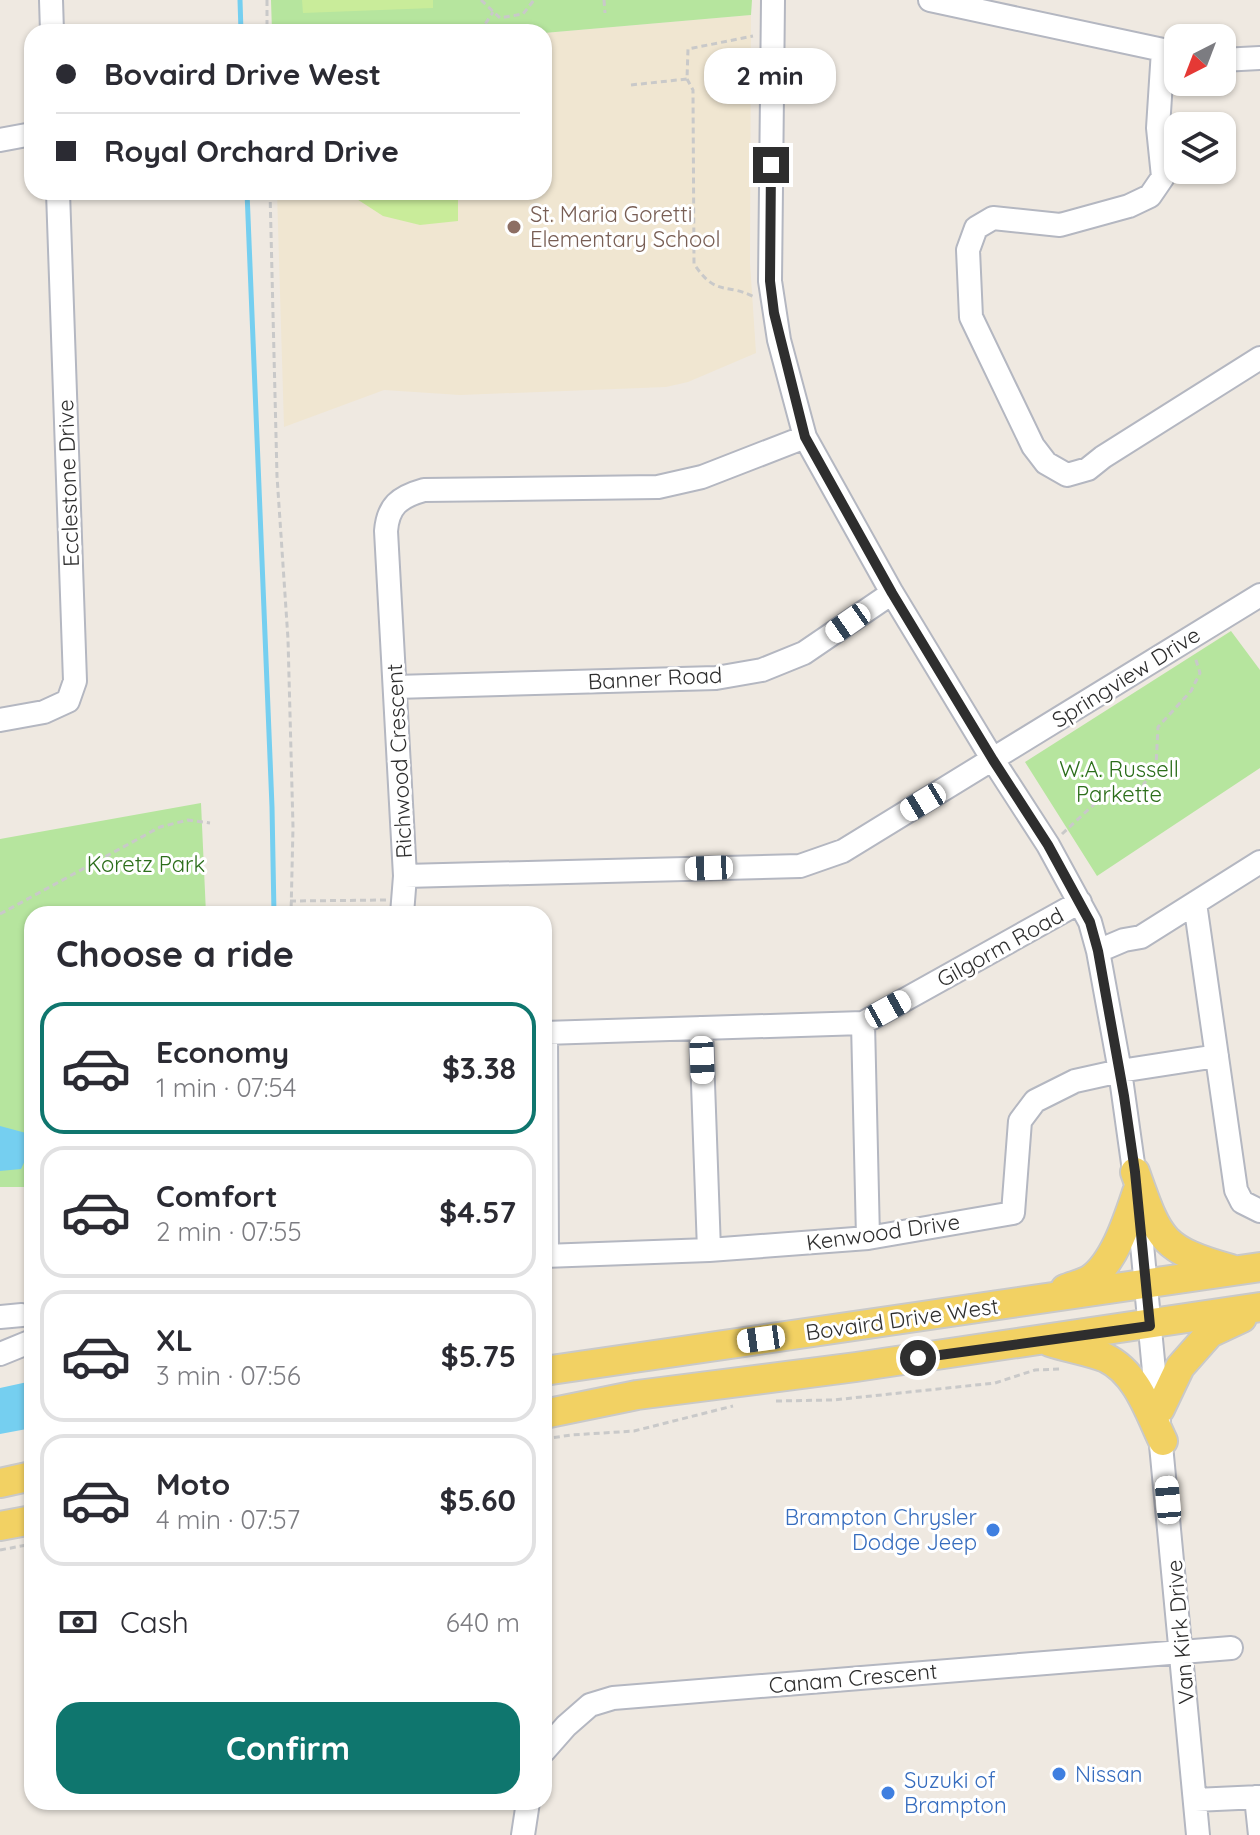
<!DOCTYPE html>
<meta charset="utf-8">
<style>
:root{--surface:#fff;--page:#f2f2f3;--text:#2b2b33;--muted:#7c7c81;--line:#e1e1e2;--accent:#0f766e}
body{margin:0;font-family:Quicksand,sans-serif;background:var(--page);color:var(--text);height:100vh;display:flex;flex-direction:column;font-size:30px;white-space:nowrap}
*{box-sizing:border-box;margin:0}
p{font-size:26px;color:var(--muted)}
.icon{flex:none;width:44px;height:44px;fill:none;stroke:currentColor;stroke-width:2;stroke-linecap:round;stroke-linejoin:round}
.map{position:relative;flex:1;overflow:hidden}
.details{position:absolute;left:24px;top:906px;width:528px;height:904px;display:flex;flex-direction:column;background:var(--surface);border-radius:24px;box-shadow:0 2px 6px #0004}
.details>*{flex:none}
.banner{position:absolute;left:24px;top:24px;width:528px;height:176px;border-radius:24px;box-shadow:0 2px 6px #0004;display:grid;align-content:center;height:176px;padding:0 32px;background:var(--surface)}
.needle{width:52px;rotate:222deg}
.buttons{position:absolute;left:1164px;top:24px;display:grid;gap:16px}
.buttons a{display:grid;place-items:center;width:72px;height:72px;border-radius:16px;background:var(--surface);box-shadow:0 2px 6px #0004;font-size:40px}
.end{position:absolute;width:36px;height:36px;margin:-18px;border:10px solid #2e2e2e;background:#fff;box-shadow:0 0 0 4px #fff}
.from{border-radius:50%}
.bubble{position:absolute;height:56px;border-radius:24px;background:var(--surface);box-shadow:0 2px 6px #0004;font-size:26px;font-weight:800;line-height:56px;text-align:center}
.car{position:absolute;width:24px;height:48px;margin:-24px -12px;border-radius:10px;box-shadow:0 0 6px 2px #0007;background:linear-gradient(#fff 24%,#345 0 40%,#fff 0 76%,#345 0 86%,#fff 0)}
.banner b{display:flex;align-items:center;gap:28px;height:76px;font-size:30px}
.banner b+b{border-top:2px solid var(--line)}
.banner i{width:20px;height:20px;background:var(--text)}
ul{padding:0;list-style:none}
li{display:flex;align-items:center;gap:24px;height:132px;margin:0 16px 12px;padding:0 16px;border:4px solid var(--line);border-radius:24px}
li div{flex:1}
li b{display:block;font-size:30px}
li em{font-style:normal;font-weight:800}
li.active{border-color:var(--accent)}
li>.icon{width:72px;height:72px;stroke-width:1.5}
h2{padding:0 32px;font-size:36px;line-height:96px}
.pay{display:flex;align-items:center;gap:20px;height:88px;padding:0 32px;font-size:30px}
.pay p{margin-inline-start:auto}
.primary-button{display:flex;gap:16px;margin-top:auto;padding:16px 32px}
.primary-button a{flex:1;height:92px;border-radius:24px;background:var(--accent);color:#fff;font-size:32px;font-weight:800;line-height:92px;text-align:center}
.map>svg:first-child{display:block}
.education{fill:#f0e6d1}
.green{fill:#b6e59e}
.pitch{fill:#c9ec9a}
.water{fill:#75cff0}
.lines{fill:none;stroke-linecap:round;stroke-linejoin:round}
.stream{stroke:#75cff0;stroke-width:5}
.minor-casing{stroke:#b4b7c1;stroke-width:26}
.major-casing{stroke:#c9c9c9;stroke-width:32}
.path{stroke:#c9c9c9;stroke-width:3;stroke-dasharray:6 4;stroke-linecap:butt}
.minor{stroke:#fff;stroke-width:22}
.major{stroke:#f2d163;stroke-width:28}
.route{stroke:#2e2e2e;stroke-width:10}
.education-dot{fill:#8d6e63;stroke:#fff;stroke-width:3}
.shop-dot{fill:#3f7fe0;stroke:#fff;stroke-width:3}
.labels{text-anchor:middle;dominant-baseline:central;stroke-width:6;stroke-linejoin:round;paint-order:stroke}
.education-label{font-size:22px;fill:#785e54;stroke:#fff;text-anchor:start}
.street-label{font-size:22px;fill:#2e2e2e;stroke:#fff}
.park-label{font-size:22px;fill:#2c6e1b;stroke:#fff}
.shop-label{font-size:22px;fill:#366cbe;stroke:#fff;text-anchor:start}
</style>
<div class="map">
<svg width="1260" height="1835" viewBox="0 0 1260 1835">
<rect width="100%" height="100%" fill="#efe9e1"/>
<path class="education" d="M751,15L750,263L756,353L688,382L666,387L460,395L384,390L284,427L277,192H544V33Z"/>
<path class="green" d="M271,0H752L751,15L544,33L272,32Z
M1231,631L1260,670V768L1097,876L1025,762Z
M201,803L206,914H32V1187H0V839Z"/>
<path class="pitch" d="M302,0H433V8L303,13Z
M346,192H458V221L420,225L383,216Z"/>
<path class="water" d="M0,1126L26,1133L29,1152L21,1169L0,1171Z
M32,1381V1428L0,1434V1388Z"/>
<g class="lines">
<path class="stream" d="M240,0L241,32
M247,192L272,807L274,914"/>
<defs>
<path id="minor" d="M51,0L52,32
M773,0L770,281L779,340L805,437L892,593L993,760L1048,845L1090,922L1098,951L1120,1071L1137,1192L1198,1835
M930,0L1177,53
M1163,50L1158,128L1163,177L1150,196L1129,206L1060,225L993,218L976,228L968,250L971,317L1033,446L1046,463L1067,475L1088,469L1103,457L1260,358
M1222,60L1260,58
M0,140L32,134
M805,437L702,477L658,487L424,490C399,497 388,506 386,531L405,876L800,866L843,851L1260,595
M395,687L716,678L762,670L804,653L892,593
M0,720L44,712L68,701L75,681L58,192
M1195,903L1236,1190L1242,1202L1260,1211
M402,914L405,876
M1098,951L1124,940L1141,937L1260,862
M863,1023L868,1238
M701,1028L709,1250
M546,1032L547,1256
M544,1033L863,1023L1080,902
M544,1256L709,1250L868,1238L1013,1213L1020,1121L1035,1101L1075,1081L1120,1071L1217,1056
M0,1317L22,1315
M0,1354L32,1341
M544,1751L566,1726L590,1705L613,1698L1231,1648
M1256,1797L1260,1835
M1195,1800L1260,1797
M523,1835L528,1802"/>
<path id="major" d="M1135,1172C1159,1239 1160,1249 1231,1269
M1065,1289C1072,1286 1082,1284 1089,1280C1114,1264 1128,1219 1137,1192
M1050,1342C1068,1348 1089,1351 1106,1358C1137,1373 1149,1412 1163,1441
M544,1371L1260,1267
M1160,1409L1180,1367L1210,1333L1242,1318
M544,1414L637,1395L856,1367L1260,1307
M0,1483L32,1476
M0,1526L32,1520"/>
</defs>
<use href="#minor" class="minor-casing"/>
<use href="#major" class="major-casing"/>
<path class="path" d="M267,0V32
M481,0L500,18L523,14L534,0
M604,0L605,13
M480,32L493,12
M687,79L693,90L694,264C717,298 726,282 754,297
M631,85L687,79L688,49L753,36
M270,192L277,476L288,639L293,827L291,914
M1062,834L1104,795L1137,794L1156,766L1158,727L1191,691L1200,673L1195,657
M290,901L387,900
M0,914L160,827L188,820L210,823
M776,1401L833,1400L995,1383L1035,1370L1061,1369
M544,1439L571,1435L634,1431L733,1406
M0,1550L32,1544"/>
<use href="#minor" class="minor"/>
<use href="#major" class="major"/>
</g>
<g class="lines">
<path class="route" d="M771,165L770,281L774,313L805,437L892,593L993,760L1048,845L1090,922L1098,951L1124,1096L1135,1172L1150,1326L918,1358"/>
</g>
<circle class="education-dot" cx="514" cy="227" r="8"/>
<g class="shop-dot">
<circle cx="993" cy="1530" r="8"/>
<circle cx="1059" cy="1774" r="8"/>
<circle cx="888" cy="1793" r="8"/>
</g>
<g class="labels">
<g class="education-label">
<text x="530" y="214">St. Maria Goretti<tspan x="530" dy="25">Elementary School</tspan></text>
</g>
<g class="street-label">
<text transform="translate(68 483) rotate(-92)">Ecclestone Drive</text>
<text transform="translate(1126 677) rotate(-32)">Springview Drive</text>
<text transform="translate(655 678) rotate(-3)">Banner Road</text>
<text transform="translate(399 761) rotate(-93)">Richwood Crescent</text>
<text transform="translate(1000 947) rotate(-29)">Gilgorm Road</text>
<text transform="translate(883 1232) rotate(-8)">Kenwood Drive</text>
<text transform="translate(902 1319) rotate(-8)">Bovaird Drive West</text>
<text transform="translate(1180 1632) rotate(-95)">Van Kirk Drive</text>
<text transform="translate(853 1678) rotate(-5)">Canam Crescent</text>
</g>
<g class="park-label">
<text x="1119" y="769">W.A. Russell<tspan x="1119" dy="25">Parkette</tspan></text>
<text x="146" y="864">Koretz Park</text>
</g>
<g class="shop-label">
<text x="977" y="1517" text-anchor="end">Brampton Chrysler<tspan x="977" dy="25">Dodge Jeep</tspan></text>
<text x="1075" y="1774">Nissan</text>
<text x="904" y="1780">Suzuki of<tspan x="904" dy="25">Brampton</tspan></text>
</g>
</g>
</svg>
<div class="buttons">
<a><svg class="needle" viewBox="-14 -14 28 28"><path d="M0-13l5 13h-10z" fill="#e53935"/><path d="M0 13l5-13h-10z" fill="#7c7c81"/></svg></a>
<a><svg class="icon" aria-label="layers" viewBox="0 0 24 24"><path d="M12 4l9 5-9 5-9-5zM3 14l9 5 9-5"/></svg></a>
</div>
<i class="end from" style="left:918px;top:1358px"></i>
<i class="end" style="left:771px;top:165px"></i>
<div class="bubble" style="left:704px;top:48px;width:132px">2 min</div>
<i class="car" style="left:848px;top:623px;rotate:235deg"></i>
<i class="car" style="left:923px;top:802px;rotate:239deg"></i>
<i class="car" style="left:709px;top:868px;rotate:268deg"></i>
<i class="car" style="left:888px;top:1009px;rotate:61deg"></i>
<i class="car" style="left:702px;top:1060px;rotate:178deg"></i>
<i class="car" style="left:761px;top:1339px;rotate:262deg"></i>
<i class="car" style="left:1168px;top:1500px;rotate:355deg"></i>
<div class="banner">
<b><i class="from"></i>Bovaird Drive West</b>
<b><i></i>Royal Orchard Drive</b>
</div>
<section class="details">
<h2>Choose a ride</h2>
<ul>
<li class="active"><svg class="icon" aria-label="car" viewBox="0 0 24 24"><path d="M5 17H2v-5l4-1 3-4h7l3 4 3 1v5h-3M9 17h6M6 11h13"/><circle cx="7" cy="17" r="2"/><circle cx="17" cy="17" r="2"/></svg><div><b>Economy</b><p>1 min · 07:54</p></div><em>$3.38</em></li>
<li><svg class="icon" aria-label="car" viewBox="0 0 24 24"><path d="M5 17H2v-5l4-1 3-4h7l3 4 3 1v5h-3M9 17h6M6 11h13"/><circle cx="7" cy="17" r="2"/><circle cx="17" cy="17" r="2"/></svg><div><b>Comfort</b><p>2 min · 07:55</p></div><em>$4.57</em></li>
<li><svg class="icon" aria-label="car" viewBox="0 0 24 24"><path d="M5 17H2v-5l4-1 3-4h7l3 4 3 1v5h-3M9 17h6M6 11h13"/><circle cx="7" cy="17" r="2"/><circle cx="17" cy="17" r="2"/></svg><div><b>XL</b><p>3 min · 07:56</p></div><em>$5.75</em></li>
<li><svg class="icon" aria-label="car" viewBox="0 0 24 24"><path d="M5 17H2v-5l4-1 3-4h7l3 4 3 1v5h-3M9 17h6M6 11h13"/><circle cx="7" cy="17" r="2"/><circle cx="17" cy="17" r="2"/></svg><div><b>Moto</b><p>4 min · 07:57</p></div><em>$5.60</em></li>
</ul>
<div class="pay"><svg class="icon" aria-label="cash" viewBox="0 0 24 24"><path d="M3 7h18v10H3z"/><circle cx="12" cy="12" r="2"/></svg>Cash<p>640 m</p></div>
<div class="primary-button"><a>Confirm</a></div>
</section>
</div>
